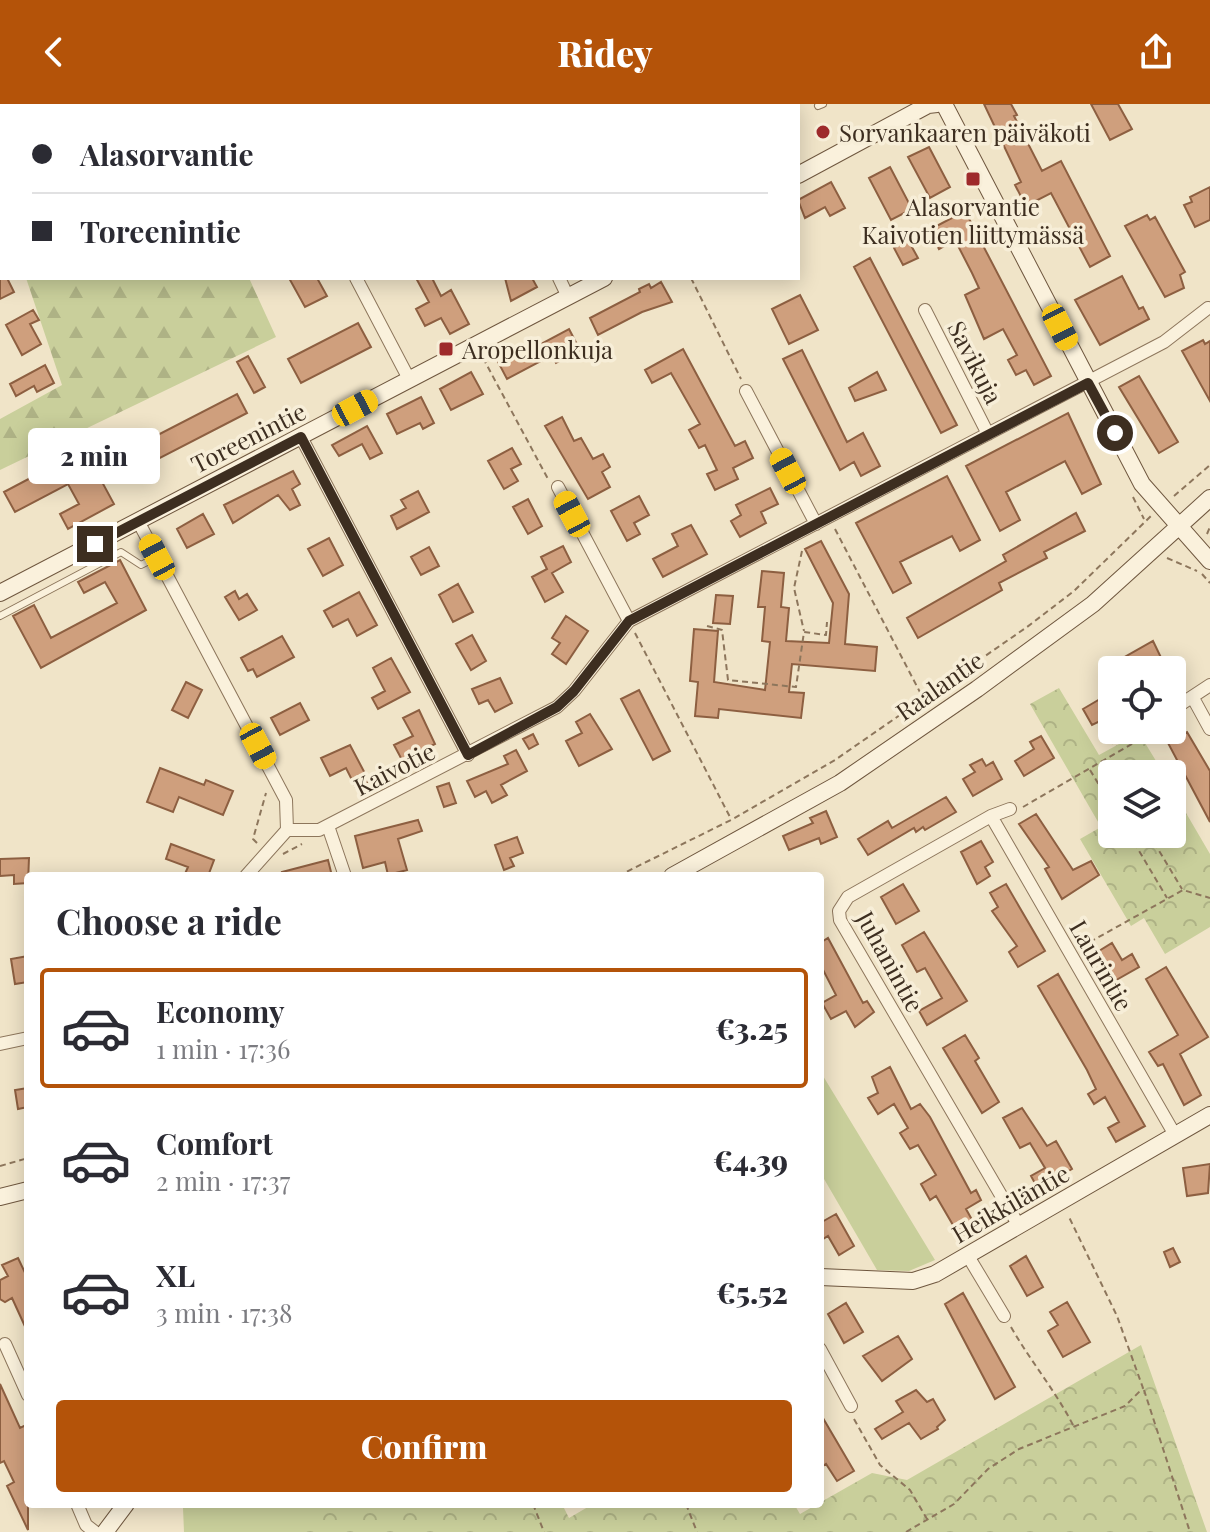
<!DOCTYPE html>
<meta charset="utf-8">
<style>
:root{--surface:#fff;--page:#f2f2f3;--text:#2b2b33;--muted:#7c7c81;--line:#e1e1e2;--accent:#b45309}
body{margin:0;font-family:"Playfair Display",serif;background:var(--page);color:var(--text);height:100vh;display:flex;flex-direction:column;font-size:30px;white-space:nowrap}
*{box-sizing:border-box;margin:0}
p{font-size:26px;color:var(--muted)}
.icon{flex:none;width:44px;height:44px;fill:none;stroke:currentColor;stroke-width:2;stroke-linecap:round;stroke-linejoin:round}
.map{position:relative;flex:1;overflow:hidden}
.sheet{position:absolute;left:24px;top:768px;width:800px;height:636px;display:flex;flex-direction:column;background:var(--surface);border-radius:8px;box-shadow:0 4px 20px #0003}
.sheet>*{flex:none}
.hud{position:absolute;left:0px;top:0px;width:800px;height:176px;box-shadow:0 4px 20px #0003;display:grid;align-content:center;height:176px;padding:0 32px;background:var(--surface)}
.controls{position:absolute;left:1098px;top:552px;display:grid;gap:16px}
.controls a{display:grid;place-items:center;width:88px;height:88px;border-radius:8px;background:var(--surface);box-shadow:0 4px 20px #0003;font-size:40px}
.end{position:absolute;width:36px;height:36px;margin:-18px;border:10px solid #3d2e20;background:#fff;box-shadow:0 0 0 4px #fff}
.from{border-radius:50%}
.bubble{position:absolute;height:56px;border-radius:8px;background:var(--surface);box-shadow:0 4px 20px #0003;font-size:26px;font-weight:800;line-height:56px;text-align:center}
.car{position:absolute;width:24px;height:48px;margin:-24px -12px;border-radius:10px;box-shadow:0 0 6px 2px #0007;background:linear-gradient(#f5c518 24%,#345 0 40%,#f5c518 0 76%,#345 0 86%,#f5c518 0)}
.hud b{display:flex;align-items:center;gap:28px;height:76px;font-size:30px}
.hud b+b{border-top:2px solid var(--line)}
.hud i{width:20px;height:20px;background:var(--text)}
ul{padding:0;list-style:none}
li{display:flex;align-items:center;gap:24px;height:120px;margin:0 16px 12px;padding:0 16px;border:4px solid transparent;border-radius:8px}
li div{flex:1}
li b{display:block;font-size:30px}
li em{font-style:normal;font-weight:800}
li.active{border-color:var(--accent)}
li>.icon{width:72px;height:72px;stroke-width:1.5}
h2{padding:0 32px;font-size:36px;line-height:96px}
.action{display:flex;gap:16px;margin-top:auto;padding:16px 32px}
.action a{flex:1;height:92px;border-radius:8px;background:var(--accent);color:#fff;font-size:32px;font-weight:800;line-height:92px;text-align:center}
header{display:flex;justify-content:space-between;align-items:center;height:104px;padding:0 32px;background:var(--accent);color:#fff;font-size:36px;font-weight:800}
.map>svg:first-child{display:block}
.grass{fill:#c9cf9b}
.forest{fill:url(#forest-firs)}
.park{fill:url(#park-crowns)}
.building{fill:#cf9f7d;stroke:#8d5f41;stroke-width:2}
.lines{fill:none;stroke-linecap:round;stroke-linejoin:round}
.lane-casing{stroke:#8d765c;stroke-width:8}
.street-casing{stroke:#8d765c;stroke-width:14}
.secondary-casing{stroke:#6f573f;stroke-width:18}
.path{stroke:#8d765c;stroke-width:2;stroke-dasharray:6 4;stroke-linecap:butt}
.lane{stroke:#faf1dc;stroke-width:6}
.street{stroke:#faf1dc;stroke-width:12}
.secondary{stroke:#faf1dc;stroke-width:16}
.route{stroke:#3d2e20;stroke-width:10}
.poi-dot{fill:#9e2a2b;stroke:#f7eed8;stroke-width:3}
.labels{text-anchor:middle;dominant-baseline:central;stroke-width:7;stroke-linejoin:round;paint-order:stroke}
.poi-label{font-size:24px;fill:#3d2e20;stroke:#f7eed8;text-anchor:start}
.street-label{font-size:24px;fill:#3d2e20;stroke:#f7eed8}
</style>
<header><svg class="icon" aria-label="back" viewBox="0 0 24 24"><path d="M15 5l-7 7 7 7"/></svg>Ridey<svg class="icon" aria-label="share" viewBox="0 0 24 24"><path d="M12 15V3M7 8l5-5 5 5M5 13v7h14v-7"/></svg></header>
<div class="map">
<svg width="1210" height="1428" viewBox="0 0 1210 1428">
<defs>
<pattern id="forest-firs" width="22" height="20" patternUnits="userSpaceOnUse" patternTransform="scale(2)"><rect width="22" height="20" fill="#c9cf9b"/><path d="M5 1l3.5 6h-7zM16 11l3.5 6h-7z" fill="#aeb285"/></pattern>
<pattern id="park-crowns" width="20" height="18" patternUnits="userSpaceOnUse" patternTransform="scale(2)"><rect width="20" height="18" fill="#c9cf9b"/><path d="M2 6a3 3 0 1 1 6 0M12 15a3 3 0 1 1 6 0" fill="none" stroke="#aeb285"/></pattern>
</defs>
<rect width="100%" height="100%" fill="#f0e4c8"/>
<path class="grass" d="M820,967L935,1156L909,1167L877,1166L820,1068Z
M241,1400H299V1404L302,1400L540,1428H184L183,1404Z"/>
<path class="forest" d="M2,19V159L0,160V20Z
M26,174H249L276,233L0,366V315L62,281Z"/>
<path class="park" d="M1059,584L1099,651L1139,629L1164,670H1112V730H1172V685L1210,750V823L1165,850L1144,814L1131,822L1080,735L1101,723L1030,600Z
M1141,1241L1207,1428H300L299,1400H562L569,1414L593,1400H794L800,1410L872,1369L907,1376Z"/>
<path class="building" d="M984,0H1011L1017,11L1014,12L1042,67L1061,57L1110,152L1090,163L1051,89L1026,102L1015,81L1021,78Z
M1091,0H1118L1132,25L1110,36Z
M929,43L950,83L930,94L908,53Z
M890,63L912,105L891,116L869,74Z
M831,78L845,104L830,112L825,103L805,114L798,96Z
M1210,83V116L1195,123L1184,101L1192,98L1190,93Z
M965,107L1051,272L1034,281L1026,266L1016,271L1008,256L1017,251L1003,225L984,235L965,191L979,184L972,169L955,136L939,145L929,126Z
M1147,111L1150,116L1155,113L1185,168L1180,171L1184,184L1165,193L1125,122Z
M908,136L918,154L903,161L894,144Z
M870,154L957,321L941,329L854,163Z
M0,161L2,174H7L14,188L0,195Z
M1122,172L1139,205L1143,203L1149,215L1100,241L1075,196Z
M289,174H317L327,192L305,203Z
M416,174H432L441,192L451,186L469,220L450,230L441,214L425,222L416,205L429,198Z
M505,174H532L537,183L511,197Z
M661,178L672,198L642,208L598,231L590,214L640,188L639,185L649,180L651,184Z
M800,191L818,226L789,240L772,205Z
M33,206L39,216L30,220L41,240L22,251L6,221Z
M358,219L371,243L301,279L288,255Z
M569,225L580,246L556,259L552,251L507,275L497,256L527,241L530,246Z
M1203,236L1205,240L1210,237V297L1182,247Z
M683,245L735,342L745,337L753,354L733,364L738,375L715,386L707,370L717,366L705,341L699,344L689,326L700,320L671,269L652,279L645,266Z
M802,246L847,338L863,329L880,362L861,372L854,358L840,366L783,255Z
M248,252L265,283L254,289L237,258Z
M45,261L54,279L37,288L34,282L16,292L10,280Z
M471,268L483,290L451,306L440,285Z
M877,268L886,286L855,297L849,284Z
M1139,272L1178,338L1159,349L1119,283Z
M237,290L247,309L158,355L148,336Z
M421,293L434,319L423,325L420,319L397,330L387,310Z
M1068,309L1101,380L1082,390L1065,357L1006,388L1020,416L1000,427L966,362Z
M562,313L574,337L581,334L593,355L603,350L610,363L602,368L610,383L588,395L545,322Z
M367,322L382,349L370,355L362,340L339,352L332,341Z
M121,326L132,346L95,365L114,400L68,425L60,410L79,400L68,380L15,408L4,388Z
M512,344L521,360L511,365L518,377L504,385L488,357Z
M293,367L300,380L292,385L300,401L290,406L278,391L233,419L224,401Z
M947,372L980,436L960,447L952,432L900,458L911,479L893,489L856,419Z
M770,384L778,400L761,408L766,419L740,433L731,417L741,411L736,401Z
M418,387L429,408L397,425L391,412L406,404L401,396Z
M639,392L649,411L634,419L640,430L627,437L611,407Z
M528,395L542,422L528,430L513,403Z
M1076,409L1085,427L1044,448L1047,454L999,479L1002,486L918,534L907,514L1006,457L1003,451Z
M203,410L214,430L187,444L177,425Z
M691,421L707,450L663,473L653,455L678,442L672,430Z
M329,434L343,461L323,472L308,445Z
M821,437L849,490L845,540L877,543L875,567L792,560L789,588L804,589L801,614L719,605L718,614L695,612L698,578L690,577L694,525L718,527L714,578L765,586L770,538L762,537L765,503H758L762,467L784,469L781,503L789,504L786,537L829,539L833,499L805,445Z
M563,442L571,458L552,469L563,488L545,498L532,473L547,465L541,453Z
M429,443L439,462L421,471L411,453Z
M120,456L146,506L41,564L13,512L34,501L51,534L117,499L105,478L84,489L78,478Z
M458,480L473,508L453,518L439,491Z
M235,487L239,495L247,490L257,506L239,516L225,493Z
M359,488L377,521L357,532L348,515L333,523L324,507Z
M716,491L733,492L730,520L713,519Z
M566,512L588,527L566,560L552,550L560,539L552,534Z
M472,531L486,557L471,566L456,540Z
M282,532L294,553L257,573L253,565L248,567L241,554Z
M1153,537L1167,566H1129L1123,554Z
M391,554L410,588L378,605L372,594L385,587L373,564Z
M500,574L512,599L495,608L488,596L479,600L472,585Z
M186,578L202,586L188,614L172,606Z
M639,586L670,647L653,656L621,595Z
M1112,588V637L1100,617L1092,621L1083,605Z
M300,599L309,616L280,631L271,614Z
M419,606L435,640L402,656L394,641L413,632L403,614Z
M590,610L612,645L579,662L566,637L582,629L576,618Z
M1187,628L1210,667V718L1168,639Z
M533,630L538,640L529,645L523,635Z
M1041,632L1054,654L1024,672L1015,657L1034,645L1030,638Z
M350,641L369,677L356,684L346,664L330,672L321,654Z
M516,646L527,667L501,681L507,691L492,699L486,687L475,693L467,677L508,660L504,652Z
M982,655L986,662L993,658L1002,675L973,692L963,675L975,668L970,661Z
M160,664L204,681L206,676L233,687L223,711L179,693L173,708L147,698Z
M449,679L456,699L444,703L437,683Z
M946,693L956,708L925,726L923,723L916,728L914,724L868,751L858,735L888,717L892,724Z
M826,707L837,733L821,740L819,734L789,746L783,732L813,719L810,714Z
M1036,710L1073,766L1091,757L1099,771L1062,795L1045,765L1049,763L1019,720Z
M418,716L422,727L398,735L407,766L388,771L385,758L363,764L355,732Z
M517,733L523,749L510,754L514,762L504,766L495,741Z
M981,737L993,758L985,763L990,772L977,780L961,748Z
M171,740L214,756L208,772H184L188,763L166,755Z
M29,754L28,779L14,780V771L0,772V755Z
M328,756L332,772H283L282,768Z
M903,780L919,807L896,820L881,793Z
M1006,780L1045,847L1018,863L1009,848L1017,842L992,807L998,803L990,789Z
M924,828L967,897L927,921L919,907L942,894L925,864L917,868L902,841Z
M828,834L863,899L867,897L874,908L855,923L846,907L831,915L822,899L836,891L820,860V839Z
M1112,839L1122,856L1132,850L1139,863L1111,879L1094,850Z
M28,852V878L15,880L11,855Z
M1166,863L1208,933L1180,950L1201,991L1184,1001L1163,960L1158,962L1149,948L1178,931L1146,875Z
M1058,870L1145,1022L1116,1038L1108,1024L1119,1018L1105,993L1094,1000L1088,990L1096,985L1087,966L1038,882Z
M965,931L979,954L975,957L999,998L982,1009L943,944Z
M890,963L911,1005L920,1000L930,1013L971,1089L976,1086L981,1096L966,1105L976,1123L960,1133L936,1092L930,1096L921,1080L936,1071L918,1041L910,1045L900,1029L908,1024L894,1000L878,1010L868,994L878,989L872,973Z
M28,984V1003L18,1005L15,986Z
M1022,1004L1047,1042L1056,1037L1072,1065L1038,1085L1031,1072L1045,1064L1030,1039L1020,1044L1003,1014Z
M1210,1060L1208,1089L1187,1092L1183,1064Z
M836,1110L854,1142L839,1151L828,1132L820,1137V1119Z
M1173,1144L1180,1158L1170,1163L1164,1148Z
M1026,1152L1043,1183L1027,1192L1010,1162Z
M18,1154L28,1175V1229L12,1194L5,1198L0,1195V1176L8,1172L2,1161Z
M963,1189L1015,1283L995,1295L945,1200Z
M1067,1198L1090,1238L1063,1253L1048,1227L1058,1221L1050,1208Z
M846,1199L863,1228L844,1239L828,1210Z
M898,1232L912,1255L882,1277L863,1252Z
M0,1280L20,1324L28,1320V1426L7,1382L14,1378L4,1357L0,1359Z
M916,1286L927,1298L933,1295L945,1316L937,1323L938,1325L921,1335L909,1319L882,1335L875,1325L903,1308L896,1297Z
M820,1309L854,1367L837,1377L826,1360L820,1364Z"/>
<g class="lines">
<defs>
<path id="lane" d="M474,0V2
M818,2L823,0
M0,16L2,19
M0,512L121,448L141,461L157,453"/>
<path id="street" d="M3,2L7,0
M356,174L409,275
M559,174L568,193
M925,206L988,330
M746,287L816,420
M301,333L468,651
M558,383L629,517
M138,417L286,696L287,726L246,772
M1193,594L1210,625
M1172,606L1210,581
M1010,705L991,712L848,793L839,807L840,816L1019,1122
M991,712L1175,1031
M328,722L345,772
M287,726H319L557,603L574,587L629,517L1164,238L1208,204
M0,940L28,934
M968,1152L1004,1212
M5,1240L28,1291
M820,1245L851,1302
M77,1400L86,1421L95,1428"/>
<path id="secondary" d="M944,0L1142,380L1210,457
M798,71L928,1L937,0
M0,489L604,174
M672,772L840,679L977,585L1093,500L1210,394
M0,1093L28,1086
M820,1173L913,1177L935,1170L1210,1011
M105,1428L126,1400"/>
</defs>
<use href="#lane" class="lane-casing"/>
<use href="#street" class="street-casing"/>
<use href="#secondary" class="secondary-casing"/>
<path class="path" d="M230,0L232,2
M691,174L741,275
M483,254L548,375
M1174,392L1210,361
M1133,393L1144,415
M835,425L923,594
M1207,430L1210,423
M802,447L794,484L804,527
M1167,454L1197,467
M1202,470L1210,479
M707,522L722,526L728,576L796,583L804,528L826,531L827,518
M635,529L731,715
M1105,657L1113,670
M1090,666L1112,702
M1023,703L1156,626
M1129,730L1167,794
M1149,730L1182,785
M257,739L253,735L266,689
M283,750L302,740
M618,772L731,716L835,656L1027,523L1074,487L1151,412
M1081,843L1183,786L1210,794
M0,1062L28,1054
M1011,1223C1031,1258 1055,1286 1073,1321
M1144,1286L1190,1428
M854,1315L880,1361L910,1386L927,1415
M533,1400L544,1428
M686,1400L697,1428
M906,1428L954,1400L988,1365L1019,1345L1125,1302L1143,1284L1117,1212L1068,1111"/>
<use href="#lane" class="lane"/>
<use href="#street" class="street"/>
<use href="#secondary" class="secondary"/>
</g>
<g class="lines">
<path class="route" d="M95,440L301,333L468,651L557,603L574,587L629,517L1088,279L1115,329"/>
</g>
<g class="poi-dot">
<circle cx="823" cy="28" r="8"/>
<rect x="965" y="67" width="16" height="16" rx="4"/>
<rect x="438" y="237" width="16" height="16" rx="4"/>
</g>
<g class="labels">
<g class="poi-label">
<text x="839" y="28">Sorvankaaren päiväkoti</text>
<text x="973" y="102" text-anchor="middle">Alasorvantie<tspan x="973" dy="28">Kaivotien liittymässä</tspan></text>
<text x="462" y="245">Aropellonkuja</text>
</g>
<g class="street-label">
<text transform="translate(976 258) rotate(63)">Savikuja</text>
<text transform="translate(248 333) rotate(-27)">Toreenintie</text>
<text transform="translate(939 581) rotate(-35)">Raalantie</text>
<text transform="translate(394 664) rotate(-27)">Kaivotie</text>
<text transform="translate(891 857) rotate(61)">Juhanintie</text>
<text transform="translate(1102 861) rotate(60)">Laurintie</text>
<text transform="translate(1010 1099) rotate(-30)">Heikkiläntie</text>
</g>
</g>
</svg>
<div class="controls">
<a><svg class="icon" aria-label="locate" viewBox="0 0 24 24"><circle cx="12" cy="12" r="6"/><path d="M12 2v4M12 18v4M2 12h4M18 12h4"/></svg></a>
<a><svg class="icon" aria-label="layers" viewBox="0 0 24 24"><path d="M12 4l9 5-9 5-9-5zM3 14l9 5 9-5"/></svg></a>
</div>
<i class="end from" style="left:1115px;top:329px"></i>
<i class="end" style="left:95px;top:440px"></i>
<div class="bubble" style="left:28px;top:324px;width:132px">2 min</div>
<i class="car" style="left:1060px;top:223px;rotate:153deg"></i>
<i class="car" style="left:355px;top:304px;rotate:62deg"></i>
<i class="car" style="left:788px;top:367px;rotate:332deg"></i>
<i class="car" style="left:572px;top:410px;rotate:332deg"></i>
<i class="car" style="left:157px;top:453px;rotate:332deg"></i>
<i class="car" style="left:258px;top:642px;rotate:152deg"></i>
<div class="hud">
<b><i class="from"></i>Alasorvantie</b>
<b><i></i>Toreenintie</b>
</div>
<section class="sheet">
<h2>Choose a ride</h2>
<ul>
<li class="active"><svg class="icon" aria-label="car" viewBox="0 0 24 24"><path d="M5 17H2v-5l4-1 3-4h7l3 4 3 1v5h-3M9 17h6M6 11h13"/><circle cx="7" cy="17" r="2"/><circle cx="17" cy="17" r="2"/></svg><div><b>Economy</b><p>1 min · 17:36</p></div><em>€3.25</em></li>
<li><svg class="icon" aria-label="car" viewBox="0 0 24 24"><path d="M5 17H2v-5l4-1 3-4h7l3 4 3 1v5h-3M9 17h6M6 11h13"/><circle cx="7" cy="17" r="2"/><circle cx="17" cy="17" r="2"/></svg><div><b>Comfort</b><p>2 min · 17:37</p></div><em>€4.39</em></li>
<li><svg class="icon" aria-label="car" viewBox="0 0 24 24"><path d="M5 17H2v-5l4-1 3-4h7l3 4 3 1v5h-3M9 17h6M6 11h13"/><circle cx="7" cy="17" r="2"/><circle cx="17" cy="17" r="2"/></svg><div><b>XL</b><p>3 min · 17:38</p></div><em>€5.52</em></li>
</ul>
<div class="action"><a>Confirm</a></div>
</section>
</div>
